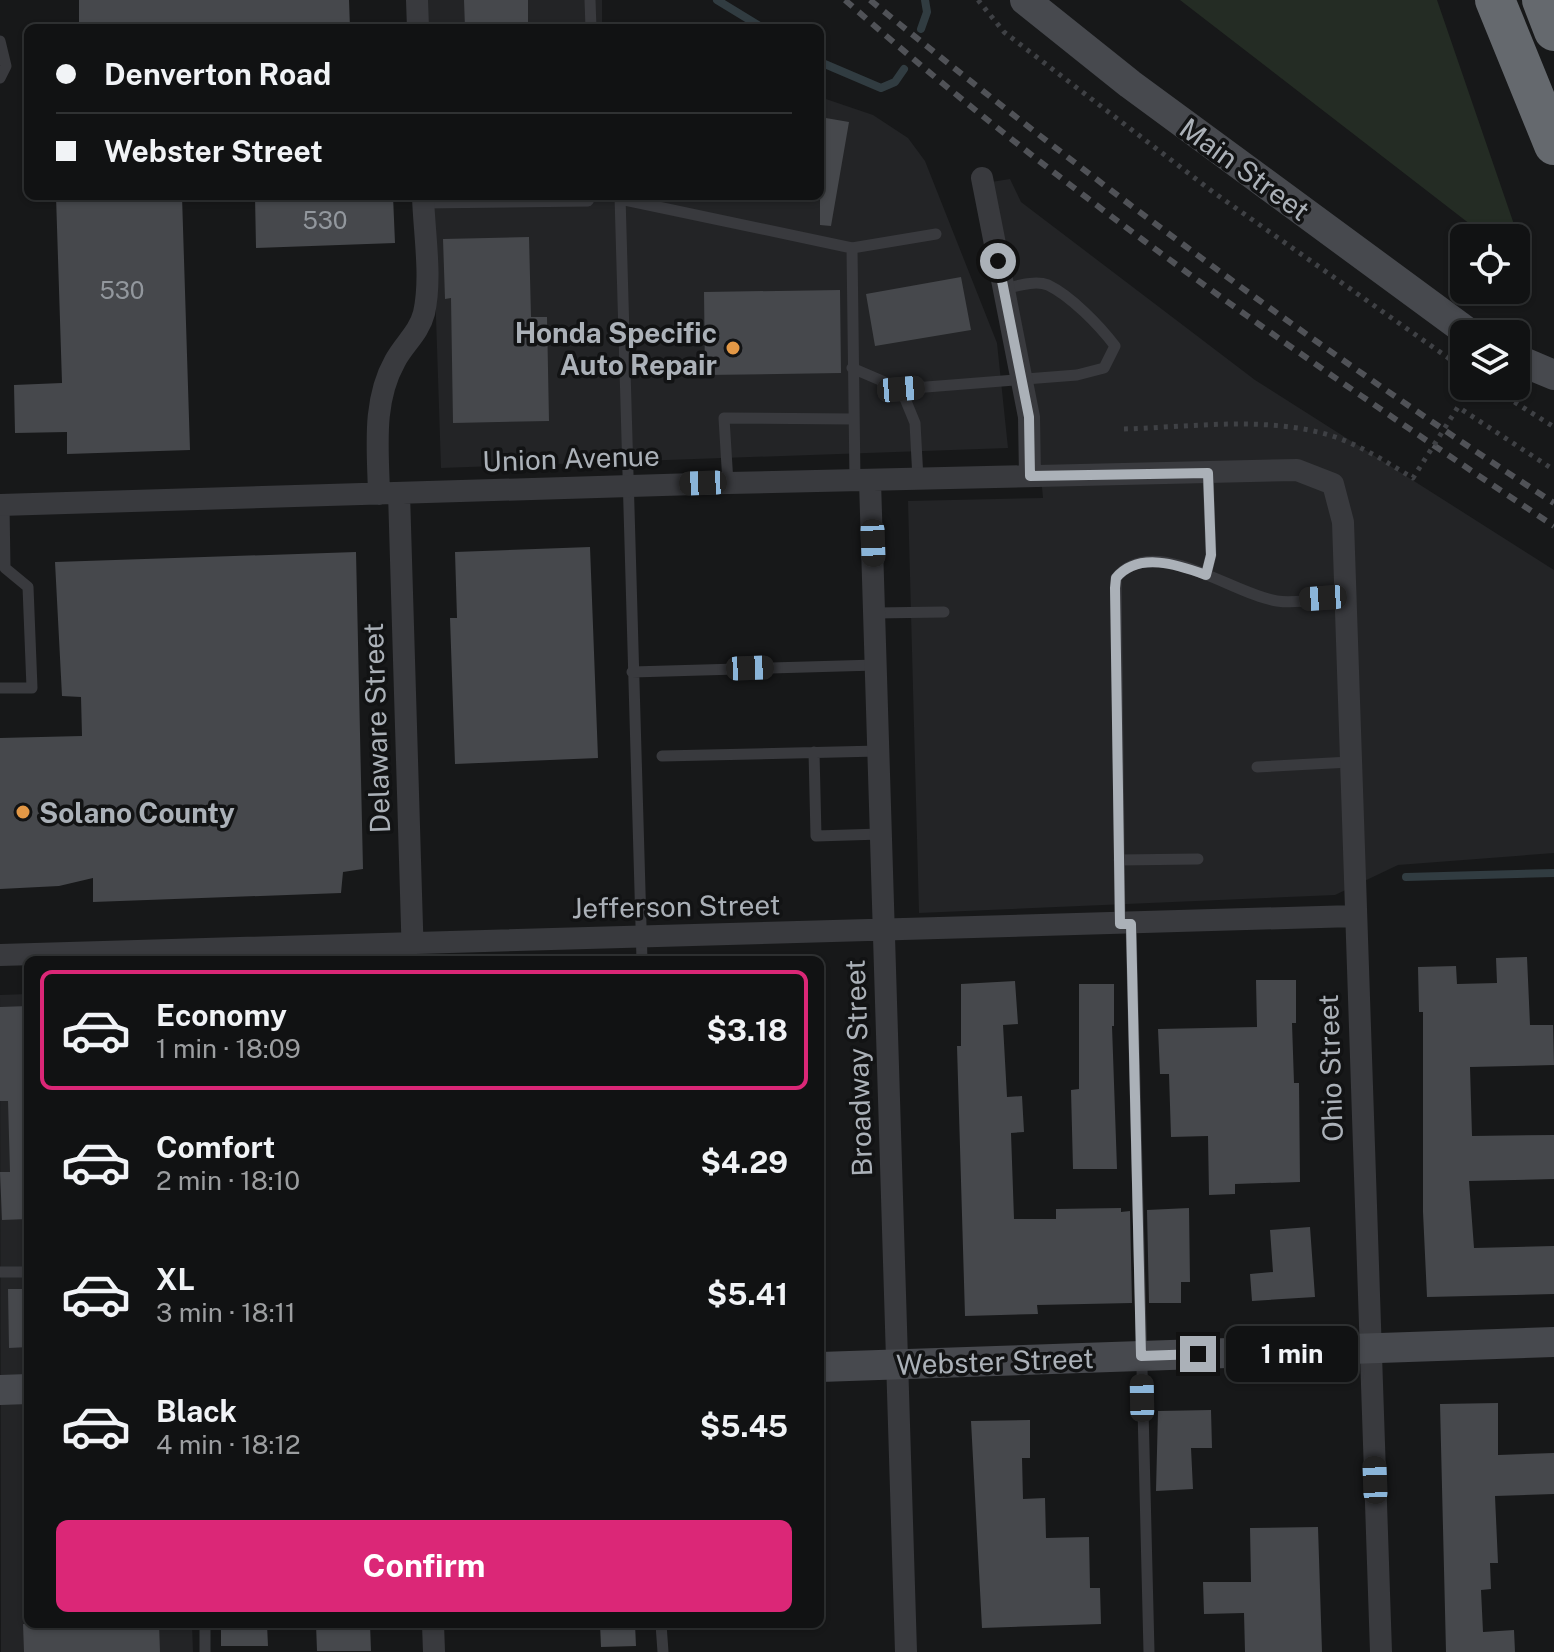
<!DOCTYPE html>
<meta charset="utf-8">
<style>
:root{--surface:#111213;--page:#1a1b1c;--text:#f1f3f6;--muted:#9c9ea0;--line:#303233;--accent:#db2777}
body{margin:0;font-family:"Public Sans",sans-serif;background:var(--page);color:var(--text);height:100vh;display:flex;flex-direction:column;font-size:30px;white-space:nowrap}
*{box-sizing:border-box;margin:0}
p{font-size:26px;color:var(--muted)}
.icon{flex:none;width:44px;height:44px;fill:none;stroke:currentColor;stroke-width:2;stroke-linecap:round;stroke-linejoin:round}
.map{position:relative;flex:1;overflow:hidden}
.side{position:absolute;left:24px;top:956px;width:800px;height:672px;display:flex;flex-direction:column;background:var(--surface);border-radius:12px;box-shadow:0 2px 6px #0004,0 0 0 2px var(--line)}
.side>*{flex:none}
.banner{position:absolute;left:24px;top:24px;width:800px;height:176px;border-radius:12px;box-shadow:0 2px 6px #0004,0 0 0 2px var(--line);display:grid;align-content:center;height:176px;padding:0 32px;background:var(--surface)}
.fabs{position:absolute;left:1450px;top:224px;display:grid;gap:16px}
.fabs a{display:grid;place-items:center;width:80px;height:80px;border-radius:12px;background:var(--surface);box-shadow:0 2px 6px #0004,0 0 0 2px var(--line);font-size:40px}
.end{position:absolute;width:36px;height:36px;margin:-18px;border:10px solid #abb1b8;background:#111;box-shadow:0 0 0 4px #111}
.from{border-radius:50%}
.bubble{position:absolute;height:56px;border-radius:12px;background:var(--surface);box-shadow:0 2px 6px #0004,0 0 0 2px var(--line);font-size:26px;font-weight:700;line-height:56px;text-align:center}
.car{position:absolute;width:24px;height:48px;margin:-24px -12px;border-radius:10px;box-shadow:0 0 6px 2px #0007;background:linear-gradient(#222 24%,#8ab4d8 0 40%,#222 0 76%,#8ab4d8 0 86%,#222 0)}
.banner b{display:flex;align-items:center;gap:28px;height:76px;font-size:30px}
.banner b+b{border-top:2px solid var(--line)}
.banner i{width:20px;height:20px;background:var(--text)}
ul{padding:14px 0 0;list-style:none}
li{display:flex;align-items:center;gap:24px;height:120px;margin:0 16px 12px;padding:0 16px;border:4px solid transparent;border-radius:12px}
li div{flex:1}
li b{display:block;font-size:30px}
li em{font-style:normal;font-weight:700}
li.selected{border-color:var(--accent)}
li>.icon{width:72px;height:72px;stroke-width:1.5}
.cta{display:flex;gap:16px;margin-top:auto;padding:16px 32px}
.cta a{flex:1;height:92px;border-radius:12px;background:var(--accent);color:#fff;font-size:32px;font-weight:700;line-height:92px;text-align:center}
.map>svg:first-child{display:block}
.built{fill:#232426}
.green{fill:#242c24}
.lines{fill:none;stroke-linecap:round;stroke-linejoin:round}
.stream{stroke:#313c41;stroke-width:8}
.building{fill:#46484c}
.path{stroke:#3f4145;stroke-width:5;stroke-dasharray:4 6;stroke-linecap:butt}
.lane{stroke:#393a3e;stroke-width:11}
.street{stroke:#393a3e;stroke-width:22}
.secondary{stroke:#47494e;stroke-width:30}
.highway{stroke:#65696e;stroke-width:40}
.rail{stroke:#505257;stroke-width:6;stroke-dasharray:10 8;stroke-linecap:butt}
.path-bridge{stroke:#3f4145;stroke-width:5;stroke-dasharray:4 6;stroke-linecap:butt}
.route{stroke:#abb1b8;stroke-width:10}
.poi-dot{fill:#e39846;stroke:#121314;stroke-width:3}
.labels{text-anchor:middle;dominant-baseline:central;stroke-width:7;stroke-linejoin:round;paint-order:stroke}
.number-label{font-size:24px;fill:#92979d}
.street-label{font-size:28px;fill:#abb1b8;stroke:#121314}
.poi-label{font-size:28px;font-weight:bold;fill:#abb1b8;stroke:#121314;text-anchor:end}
</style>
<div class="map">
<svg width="1554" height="1652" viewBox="0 0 1554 1652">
<rect width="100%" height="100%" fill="#171819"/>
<path class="built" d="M425,0H602V28H426Z
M820,97L873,115L908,138L925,161L997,343L1008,448L441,468L432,196H820Z
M1010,179L1021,202L1255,380L1554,570V853L1398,865L1335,895L919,913L908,501L1043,498L1035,411L979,184Z
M28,994V1624H192L193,1652H1L0,995Z"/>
<path class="green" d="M1180,0H1437L1530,271L1516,260V238H1488Z"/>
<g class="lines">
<path class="stream" d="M717,0L763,28
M921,29L927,12L925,0
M820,62L881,88L895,82L904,69
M1406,877L1554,873"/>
</g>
<path class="building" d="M79,0H349L350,28H79Z
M464,0H528V28H465Z
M820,117L849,122L831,226L820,225Z
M56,196H182L190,450L67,454V432L15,433L14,385L62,383Z
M255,196H393L395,243L256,248Z
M529,237L531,317H547L549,421L453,423L451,298L445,299L443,239Z
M961,277L971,330L875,346L866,294Z
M840,290L841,373L705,375L704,292Z
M590,547L598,758L455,764L450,618H457L455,552Z
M356,552L363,869L343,872L341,893L93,902V878L59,886L0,889V738L82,736L81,697L62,696L55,562Z
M1527,957L1530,1025H1553L1554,1065L1470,1067L1472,1136L1554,1135V1179L1469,1181L1474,1248L1554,1246V1294L1427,1297L1423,1212V1012H1419L1418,967L1456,966L1457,984L1497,983L1496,958Z
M1256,980H1296V1023H1292L1294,1083H1299L1300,1182L1235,1184V1194L1209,1195L1208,1136L1171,1137L1169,1074H1160L1158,1029L1257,1027Z
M1015,981L1018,1024L1003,1025L1007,1097L1022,1096L1024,1132L1011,1133L1014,1219H1056V1209L1121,1208V1212L1130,1211L1132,1303L1037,1305L1038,1314L965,1316L957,1046H961V984Z
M1079,984H1114V1026H1112L1117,1169H1073L1071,1090L1079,1089Z
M28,1006V1219L2,1220L0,1172H10L8,1101H0V1007Z
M1189,1208L1190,1282H1181V1303H1149L1147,1210Z
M1310,1227L1315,1297L1252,1301L1250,1274L1273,1272L1270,1230Z
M8,1289H28V1347L9,1348Z
M1498,1403V1455L1554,1453V1494L1495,1496L1498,1563H1490L1491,1589L1481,1590L1483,1632L1514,1630L1515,1652H1446L1440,1404Z
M1211,1410L1212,1448H1191L1193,1489L1156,1491L1158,1411Z
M1030,1420V1458H1022L1023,1499L1045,1498L1046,1538L1089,1537L1090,1588H1100L1101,1624L982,1628L971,1421Z
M1318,1527L1322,1652H1245L1244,1613L1204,1614L1203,1582H1251L1250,1528Z
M23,1624H159L160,1652H24Z
M221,1624H267L268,1646H221Z
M316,1624H370L371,1651H317Z
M600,1624H635L636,1646L601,1647Z"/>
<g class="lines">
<path class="path" d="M978,0L1004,32L1213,192L1464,369
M1489,386L1554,427"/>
<path class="lane" d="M590,0L591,28
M0,41L6,66L0,78
M620,196L642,960
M620,199L852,248L855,481
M423,203L588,201L591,196
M852,248L936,234
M852,368L901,389L1077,375L1104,368L1115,346C1100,326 1071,296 1048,285C1035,280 1017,286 1003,289
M901,389L915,423L918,479
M728,483L724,418L853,419
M1206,575L1211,555L1208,473
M875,613L944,612
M632,672L876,665
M0,688H32L28,587L5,568L4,505
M814,752L816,836L881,834
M662,756L879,751
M1257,767L1350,762
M1119,860L1198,859
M1120,924L1116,578C1153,532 1234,595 1277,601C1298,604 1324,598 1345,596
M1131,924L1149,1652
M0,1272H28
M205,1624V1652
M661,1624L663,1652"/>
<path class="street" d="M417,0L418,28
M982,178L1029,417L1030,476
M870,481L906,1652
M399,493L413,960
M379,494C378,449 372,402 395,361C404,344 419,333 424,313C432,277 424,233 423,196
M0,505L728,483L1297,470L1333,484L1343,522L1381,1652
M0,955L1354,916
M433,1624L434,1652"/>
<path class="secondary" d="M1025,0L1130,84L1470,334
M1516,359L1554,375
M820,1367L1554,1342
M0,1390L28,1389"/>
<path class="highway" d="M1495,0L1554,145
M1542,0L1554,31"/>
<path class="rail" d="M845,0C1066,195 1309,363 1554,526
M870,0C1090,180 1316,348 1554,503"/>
<path class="path-bridge" d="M1124,429C1191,427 1265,416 1329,435C1359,444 1386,462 1413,478L1458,407L1554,470"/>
</g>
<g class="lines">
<path class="route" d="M998,261L1029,417L1030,476L1208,473L1211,555L1206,575C1179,565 1138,551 1116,578L1115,588L1120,924H1131L1141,1356L1198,1354"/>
</g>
<g class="poi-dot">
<circle cx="733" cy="348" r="8"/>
<circle cx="23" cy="812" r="8"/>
</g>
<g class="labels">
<g class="number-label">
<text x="325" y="220">530</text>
<text x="122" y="290">530</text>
</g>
<g class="street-label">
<text transform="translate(1245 169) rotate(36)">Main Street</text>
<text transform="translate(571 458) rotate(-2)">Union Avenue</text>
<text transform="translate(376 728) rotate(-92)">Delaware Street</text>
<text transform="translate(676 906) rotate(-1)">Jefferson Street</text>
<text transform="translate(858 1068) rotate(-92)">Broadway Street</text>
<text transform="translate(1330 1068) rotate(-92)">Ohio Street</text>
<text transform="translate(995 1361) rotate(-2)">Webster Street</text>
</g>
<g class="poi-label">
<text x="717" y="332">Honda Specific<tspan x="717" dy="32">Auto Repair</tspan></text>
<text x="39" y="812" text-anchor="start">Solano County</text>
</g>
</g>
</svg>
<div class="fabs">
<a><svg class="icon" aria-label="locate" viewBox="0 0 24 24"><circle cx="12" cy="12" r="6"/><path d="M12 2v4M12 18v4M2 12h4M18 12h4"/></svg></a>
<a><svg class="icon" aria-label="layers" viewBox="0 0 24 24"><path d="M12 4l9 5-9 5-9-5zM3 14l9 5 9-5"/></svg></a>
</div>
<i class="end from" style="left:998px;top:261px"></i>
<i class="end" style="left:1198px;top:1354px"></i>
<div class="bubble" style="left:1226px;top:1326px;width:132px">1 min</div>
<i class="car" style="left:901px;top:389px;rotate:85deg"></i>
<i class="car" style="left:703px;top:483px;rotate:268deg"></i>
<i class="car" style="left:873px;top:543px;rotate:178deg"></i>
<i class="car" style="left:1323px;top:598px;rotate:266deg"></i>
<i class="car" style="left:750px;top:668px;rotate:88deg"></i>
<i class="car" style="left:1142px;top:1398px;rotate:359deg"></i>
<i class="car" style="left:1375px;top:1480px;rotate:358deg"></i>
<div class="banner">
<b><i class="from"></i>Denverton Road</b>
<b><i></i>Webster Street</b>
</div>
<section class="side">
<ul>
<li class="selected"><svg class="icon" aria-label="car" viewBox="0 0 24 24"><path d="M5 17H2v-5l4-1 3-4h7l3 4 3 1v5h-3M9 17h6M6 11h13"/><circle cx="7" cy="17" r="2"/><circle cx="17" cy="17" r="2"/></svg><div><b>Economy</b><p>1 min · 18:09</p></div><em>$3.18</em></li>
<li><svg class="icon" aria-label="car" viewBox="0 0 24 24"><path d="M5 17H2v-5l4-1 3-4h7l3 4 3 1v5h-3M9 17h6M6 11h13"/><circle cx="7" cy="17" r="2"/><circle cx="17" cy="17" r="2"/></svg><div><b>Comfort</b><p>2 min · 18:10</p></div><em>$4.29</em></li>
<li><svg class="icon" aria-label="car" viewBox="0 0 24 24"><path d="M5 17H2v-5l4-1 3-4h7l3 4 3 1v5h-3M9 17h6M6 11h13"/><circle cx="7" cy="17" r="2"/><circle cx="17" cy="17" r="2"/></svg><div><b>XL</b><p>3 min · 18:11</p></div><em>$5.41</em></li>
<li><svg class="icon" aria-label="car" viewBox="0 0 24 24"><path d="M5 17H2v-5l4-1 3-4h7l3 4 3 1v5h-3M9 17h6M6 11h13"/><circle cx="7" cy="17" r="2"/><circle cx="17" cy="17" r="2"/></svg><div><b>Black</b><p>4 min · 18:12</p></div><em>$5.45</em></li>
</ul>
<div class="cta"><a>Confirm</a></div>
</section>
</div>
